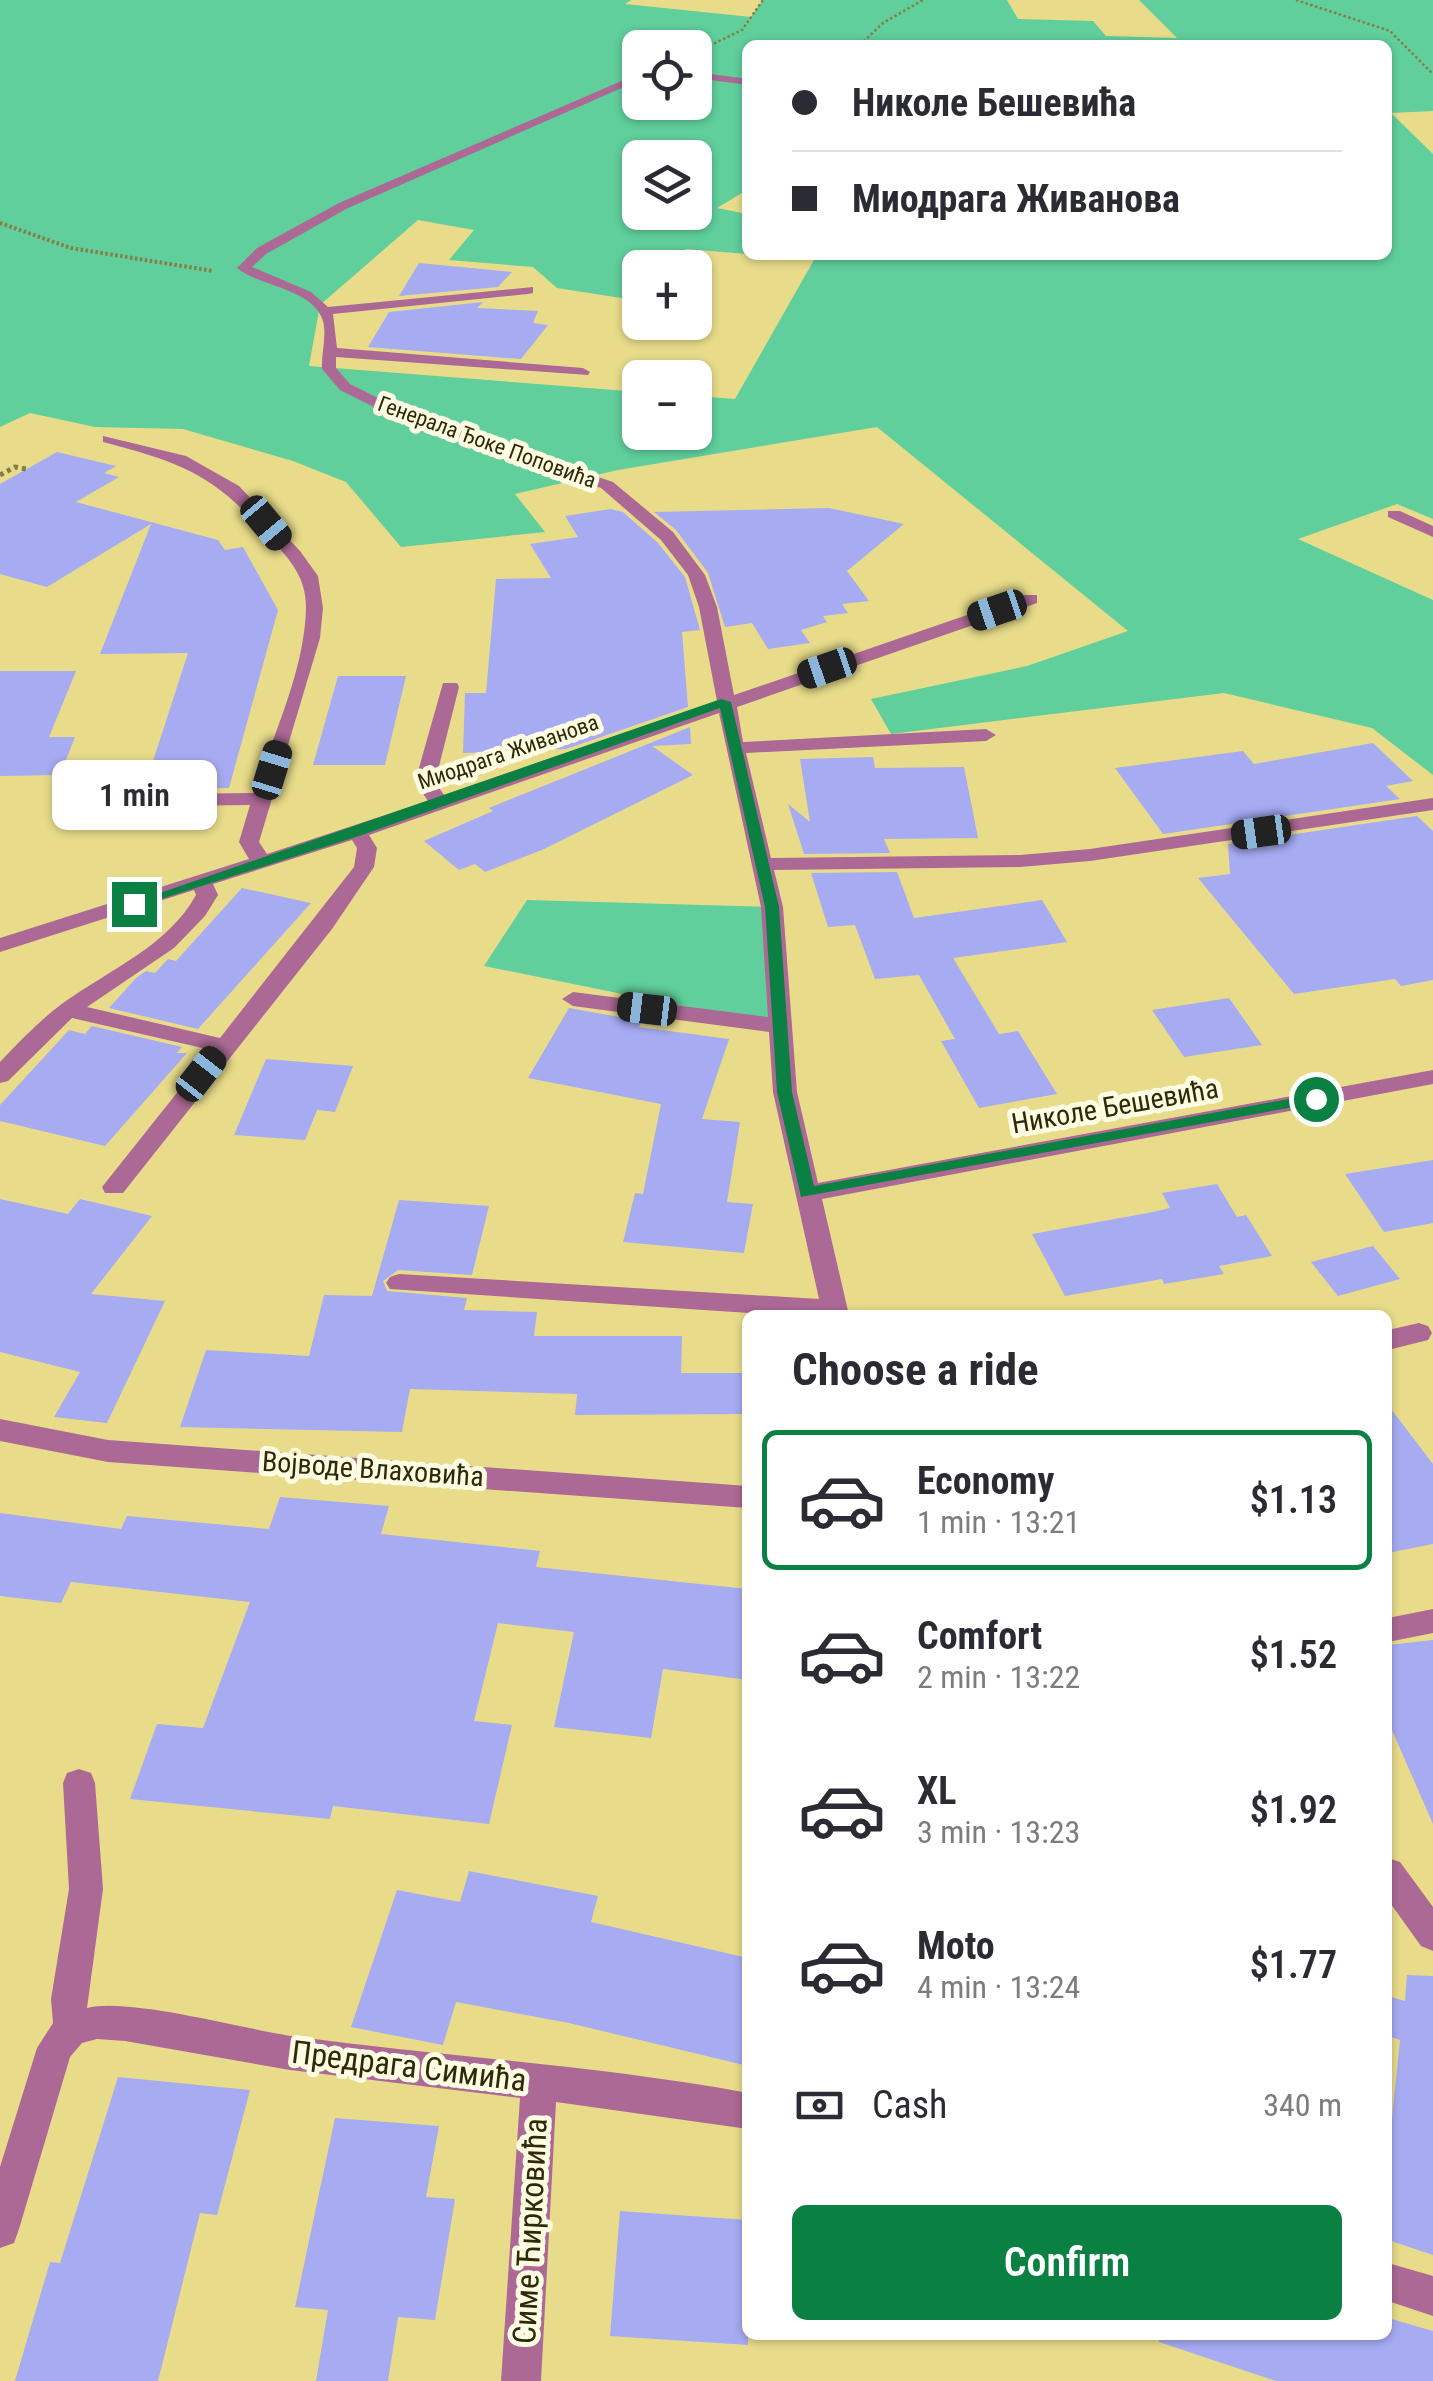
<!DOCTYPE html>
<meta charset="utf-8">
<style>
:root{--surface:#fff;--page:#f7f7f7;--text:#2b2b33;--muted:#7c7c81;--line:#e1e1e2;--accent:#0b8043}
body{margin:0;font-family:"Roboto Condensed",sans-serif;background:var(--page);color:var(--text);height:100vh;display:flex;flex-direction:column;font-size:38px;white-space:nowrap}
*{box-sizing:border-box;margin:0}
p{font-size:32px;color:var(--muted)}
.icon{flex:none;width:55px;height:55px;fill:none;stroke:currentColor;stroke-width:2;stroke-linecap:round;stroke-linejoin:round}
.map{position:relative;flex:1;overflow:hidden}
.panel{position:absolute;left:742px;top:1310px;width:650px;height:1030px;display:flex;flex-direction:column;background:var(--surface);border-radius:15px;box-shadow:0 2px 8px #0004}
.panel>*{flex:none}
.banner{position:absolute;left:742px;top:40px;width:650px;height:220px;border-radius:15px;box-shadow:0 2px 8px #0004;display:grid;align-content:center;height:220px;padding:0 50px;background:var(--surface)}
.tools{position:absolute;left:622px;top:30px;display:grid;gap:20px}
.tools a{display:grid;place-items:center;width:90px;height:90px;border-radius:15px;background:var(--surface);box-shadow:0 2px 8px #0004;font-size:50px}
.end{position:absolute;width:45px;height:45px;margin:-22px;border:12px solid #0b8043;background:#fff;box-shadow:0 0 0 5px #fff}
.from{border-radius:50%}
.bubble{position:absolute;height:70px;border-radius:15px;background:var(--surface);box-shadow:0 2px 8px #0004;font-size:32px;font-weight:600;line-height:70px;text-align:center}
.car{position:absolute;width:30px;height:60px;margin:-30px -15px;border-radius:12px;box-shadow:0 0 8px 2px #0007;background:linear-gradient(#222 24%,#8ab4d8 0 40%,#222 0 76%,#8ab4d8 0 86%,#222 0)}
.banner b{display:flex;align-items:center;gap:35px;height:95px;font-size:38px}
.banner b+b{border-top:2px solid var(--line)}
.banner i{width:25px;height:25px;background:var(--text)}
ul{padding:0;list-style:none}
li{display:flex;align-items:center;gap:30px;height:140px;margin:0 20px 15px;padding:0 30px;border:5px solid transparent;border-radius:15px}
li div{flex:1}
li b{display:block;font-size:38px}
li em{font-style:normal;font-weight:600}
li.selected{border-color:var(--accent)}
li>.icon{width:90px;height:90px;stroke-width:1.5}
h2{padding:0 50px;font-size:45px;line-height:120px}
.pay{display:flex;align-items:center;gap:25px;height:110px;padding:0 50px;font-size:38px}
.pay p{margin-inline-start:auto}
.primary-button{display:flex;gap:20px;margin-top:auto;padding:20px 50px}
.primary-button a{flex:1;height:115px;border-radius:15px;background:var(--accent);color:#fff;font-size:40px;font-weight:600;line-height:115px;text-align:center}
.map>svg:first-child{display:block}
.green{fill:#60cf9c;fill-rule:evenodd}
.building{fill:#a7abf2}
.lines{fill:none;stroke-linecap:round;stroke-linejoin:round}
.path-far2{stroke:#867d44;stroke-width:2.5;stroke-dasharray:2.5 2.5;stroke-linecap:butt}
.path-far1{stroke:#867d44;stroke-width:4;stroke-dasharray:2.5 2.5;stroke-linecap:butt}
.path{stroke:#867d44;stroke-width:5;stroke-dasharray:4 4;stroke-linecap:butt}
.minor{fill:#ac6995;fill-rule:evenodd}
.route{fill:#0b8043}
.labels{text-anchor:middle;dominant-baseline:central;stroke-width:10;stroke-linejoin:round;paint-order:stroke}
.far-street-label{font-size:22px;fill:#2e2906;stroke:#fffce4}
.street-label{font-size:28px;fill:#2e2906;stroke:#fffce4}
.near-street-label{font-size:32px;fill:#2e2906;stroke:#fffce4}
</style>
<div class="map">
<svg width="1433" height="2381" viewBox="0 0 1433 2381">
<rect width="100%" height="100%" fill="#e8dc8a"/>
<path class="green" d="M0,0H631L625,4L751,17L763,0H1007L1018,19L1093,21L1106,36L1177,38L1139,0H1433V111L1391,113L1433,154V519L1397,504L1298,539L1433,600V775L1372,728L1224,693L891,734L871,699L1027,666L1128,631L877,427L618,470L515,494L545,532L401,547L346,482L293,461L183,429L95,427L30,413L0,427ZM748,45H1388V255H762L814,260L735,399L695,396V432H640V392L309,366L320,305L418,220L474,230L449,260L533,267L557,288L640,301V268L671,267L686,249L747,254V214L717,208L747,190ZM640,48H695V102H640ZM640,158H695V212H640Z
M527,900L772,907L780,1026L484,966Z"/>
<path class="building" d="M419,263L512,272L498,287L399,296Z
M483,302L477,308L538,311L533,323L548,325L521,359L368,347L389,312Z
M57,452L116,466L104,473L119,477L76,502L218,540L225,550L243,547L278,610L229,788L144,789L188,653L100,654L151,524L47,587L0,574V484Z
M829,508L904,524L847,571L869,601L842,604L848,613L823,616L827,622L801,630L810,643L768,649L752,623L725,627L708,573L676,530L654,512Z
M611,509L623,512L658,543L685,577L700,630L682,632L688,707L566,749L463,753L465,693H486L496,579L551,578L530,544L578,537L565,516Z
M0,671H76L49,737H75L60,775L0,776Z
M338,676H406L385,765H313Z
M690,727L691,744L652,746L693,775L542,850L485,872L475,864L459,870L424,841L493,811L489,808Z
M1373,743L1413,781L1386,786L1400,799L1163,834L1115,768L1243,751L1254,764Z
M873,757L875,768L964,767L978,838L884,839L890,853L804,854L788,804L810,822L800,759Z
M1417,816L1433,831V980L1401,986L1395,979L1294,994L1198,878L1230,874L1228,844Z
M897,872L914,918L1042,900L1067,942L953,958L999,1034L1018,1031L1057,1094L979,1108L941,1041L955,1039L919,975L875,979L855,925L828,927L811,873Z
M242,888L311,903L198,1029L109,1008L136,978L146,971L155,973L168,959L176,961Z
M1229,998L1262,1045L1184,1057L1152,1010Z
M569,1008L642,1021L639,1027L729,1039L702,1119L740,1122L727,1202L753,1204L744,1253L623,1242L635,1193L643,1194L661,1104L528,1078Z
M92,1026L182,1047L177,1053H187L105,1146L0,1121V1105L69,1030L85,1034Z
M266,1059L353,1066L335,1112L317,1110L305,1140L234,1135Z
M1433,1160V1223L1384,1232L1345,1174Z
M1217,1184L1237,1217L1246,1215L1272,1256L1219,1266L1224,1274L1164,1284L1162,1279L1065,1296L1032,1234L1153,1212L1170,1208L1162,1193Z
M0,1199L68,1214L80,1199L152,1216L91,1294L165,1301L107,1423L54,1417L80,1372L0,1352Z
M399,1200L489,1206L472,1275L398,1270L383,1281L387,1291L467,1298L464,1310L537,1312L534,1336H682L681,1373H748V1414L575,1415L577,1394L410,1389L402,1432L180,1427L206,1350L309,1356L324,1295L372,1296Z
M1373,1246L1400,1279L1338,1296L1311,1262Z
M1388,1405L1433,1464V1544L1388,1553Z
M280,1497L389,1506L381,1534L540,1551L536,1567L748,1589V1680L663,1669L651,1738L554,1727L574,1632L498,1623L474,1721L512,1725L489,1824L333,1806L330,1819L130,1799L157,1724L203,1728L250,1602L71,1582L61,1603L0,1596V1513L121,1529L127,1516L269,1529Z
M1433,1640V1824L1388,1721V1645Z
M469,1871L598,1896L591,1922L748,1958V2066L569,2023L456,2002L443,2045L351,2027L397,1890L460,1902Z
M1407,1975L1433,1976V2255L1388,2240V2156L1400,2040L1388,2036V1996L1405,2001Z
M118,2077L250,2090L217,2215L200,2213L158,2381H15L50,2262L60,2263Z
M335,2118L439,2126L426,2197L455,2199L435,2320L398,2317L388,2381H316L328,2310L295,2307Z
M620,2211L748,2220V2345L610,2336Z
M1388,2318L1433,2331V2381H1276L1159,2342L1160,2335H1388Z"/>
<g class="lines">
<path class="path-far2" d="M1296,0L1390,31L1433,74
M860,45L883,23L923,0
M705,48L742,30L763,0"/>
<path class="path-far1" d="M0,223L71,248L213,271"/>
<path class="path" d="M0,475L15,467L26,469"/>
<path class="minor" d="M695,72L748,79V85L695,78Z
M640,73V80L348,208L266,254L252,267L311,292L328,307L533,287V293L528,294L333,314L337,348L583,368L590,372L588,375L336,357V368L350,384L396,407L613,482L673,532L705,575L717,607L734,695L1025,595H1037V603L737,707L743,742L986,729L996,735L986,741L746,753L771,858L1020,855L1090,849L1433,798V810L1090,861L1020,867L774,870L783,907L797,1092L818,1183L1433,1070V1084L822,1199L849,1315H778L390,1289L386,1283L390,1277L399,1274L819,1299L773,1092L769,1032L573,1006L562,999L573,992L768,1017L761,907L719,713L369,835L377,848L374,867L332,929L123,1193H105L102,1187L211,1050L72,1018L8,1081L0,1083V1062C20,1041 40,1020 63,1003C109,970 168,946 196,895L194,890L0,952V938L249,859L239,842L250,805L82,807L72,801L82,795L254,793C273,735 305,670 306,607C306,578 291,561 272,540C214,475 186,464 103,442V436L186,456L239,486L300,551L318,576L323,608L320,638L259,842L267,854L428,801L415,782L443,683H457L459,687L435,782L444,795L717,701L699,607L688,575L661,540L601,488L386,413L340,390L322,369C321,354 327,336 323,321C313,288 260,287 237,268L257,248L339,203ZM352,840L357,848L354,867L220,1038L87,1007L174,948L205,916L218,895L213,884Z
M1388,511H1400L1433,526V537L1388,517Z
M1419,1323L1428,1326L1432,1333L1428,1340L1388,1350V1330Z
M0,1419L108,1440L748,1486V1508L108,1462L0,1441Z
M1433,1609V1633L1388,1642V1618Z
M79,1769L91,1773L95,1783L103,1889L87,2008C127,1997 245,2029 291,2036C444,2057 596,2065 748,2093V2129L556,2102L541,2381H501L520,2098L290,2070L125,2041L97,2039L82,2043L70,2057L19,2229L14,2243L0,2248V2167L37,2048L53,2023L51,1999L69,1889L63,1783L67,1773Z
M1388,1858L1400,1862L1433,1907V1951L1421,1946L1388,1900Z
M1388,2263L1433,2276V2316L1388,2301Z"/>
</g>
<path class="route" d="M721,699L731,702L779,907L792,1092L814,1186L1316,1094L1321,1096V1102L801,1197L777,1092L765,907L720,708L362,835L139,906L128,904Z"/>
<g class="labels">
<g class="far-street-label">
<text transform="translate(487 442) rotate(20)">Генерала Ђоке Поповића</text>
<text transform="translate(508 752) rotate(-19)">Миодрага Живанова</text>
</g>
<g class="street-label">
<text transform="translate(1115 1106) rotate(-10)">Николе Бешевића</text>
<text transform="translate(373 1469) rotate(4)">Војводе Влаховића</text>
</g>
<g class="near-street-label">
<text transform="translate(409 2066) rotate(7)">Предрага Симића</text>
<text transform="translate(530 2231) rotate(-87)">Симе Ћирковића</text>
</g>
</g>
</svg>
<div class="tools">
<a><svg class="icon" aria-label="locate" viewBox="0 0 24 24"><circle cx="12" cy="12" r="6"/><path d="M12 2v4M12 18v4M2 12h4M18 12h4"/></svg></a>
<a><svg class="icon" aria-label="layers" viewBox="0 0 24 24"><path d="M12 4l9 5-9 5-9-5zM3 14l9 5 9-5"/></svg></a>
<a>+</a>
<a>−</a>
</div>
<i class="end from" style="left:1316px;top:1099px"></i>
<i class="end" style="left:134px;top:904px"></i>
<div class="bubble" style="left:52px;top:760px;width:165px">1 min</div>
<i class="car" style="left:266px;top:523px;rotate:140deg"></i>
<i class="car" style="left:997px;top:610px;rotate:251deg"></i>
<i class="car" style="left:827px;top:668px;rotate:251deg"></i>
<i class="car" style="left:272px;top:770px;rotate:17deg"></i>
<i class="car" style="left:1261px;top:832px;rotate:262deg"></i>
<i class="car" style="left:647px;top:1009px;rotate:277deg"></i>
<i class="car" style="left:201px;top:1074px;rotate:38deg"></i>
<div class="banner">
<b><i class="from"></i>Николе Бешевића</b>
<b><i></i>Миодрага Живанова</b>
</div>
<section class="panel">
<h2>Choose a ride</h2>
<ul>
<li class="selected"><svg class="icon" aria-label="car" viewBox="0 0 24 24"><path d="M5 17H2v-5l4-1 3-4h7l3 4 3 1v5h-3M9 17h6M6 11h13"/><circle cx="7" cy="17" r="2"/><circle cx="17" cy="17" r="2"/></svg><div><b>Economy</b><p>1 min · 13:21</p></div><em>$1.13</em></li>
<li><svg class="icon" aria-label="car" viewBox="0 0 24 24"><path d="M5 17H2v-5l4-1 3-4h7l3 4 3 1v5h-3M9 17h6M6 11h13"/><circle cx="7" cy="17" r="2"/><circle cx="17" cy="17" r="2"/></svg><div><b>Comfort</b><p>2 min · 13:22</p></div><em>$1.52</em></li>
<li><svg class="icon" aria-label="car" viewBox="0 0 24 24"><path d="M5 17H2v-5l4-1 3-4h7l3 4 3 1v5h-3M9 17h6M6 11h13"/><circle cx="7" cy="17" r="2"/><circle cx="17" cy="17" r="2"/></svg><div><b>XL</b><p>3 min · 13:23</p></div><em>$1.92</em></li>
<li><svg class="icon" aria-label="car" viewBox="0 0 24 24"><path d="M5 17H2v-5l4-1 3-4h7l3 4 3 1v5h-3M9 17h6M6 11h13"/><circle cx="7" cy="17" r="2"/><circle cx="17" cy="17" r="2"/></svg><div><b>Moto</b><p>4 min · 13:24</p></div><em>$1.77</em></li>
</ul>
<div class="pay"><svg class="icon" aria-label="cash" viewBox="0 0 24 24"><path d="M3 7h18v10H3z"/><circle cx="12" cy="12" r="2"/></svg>Cash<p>340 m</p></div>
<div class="primary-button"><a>Confirm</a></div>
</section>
</div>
